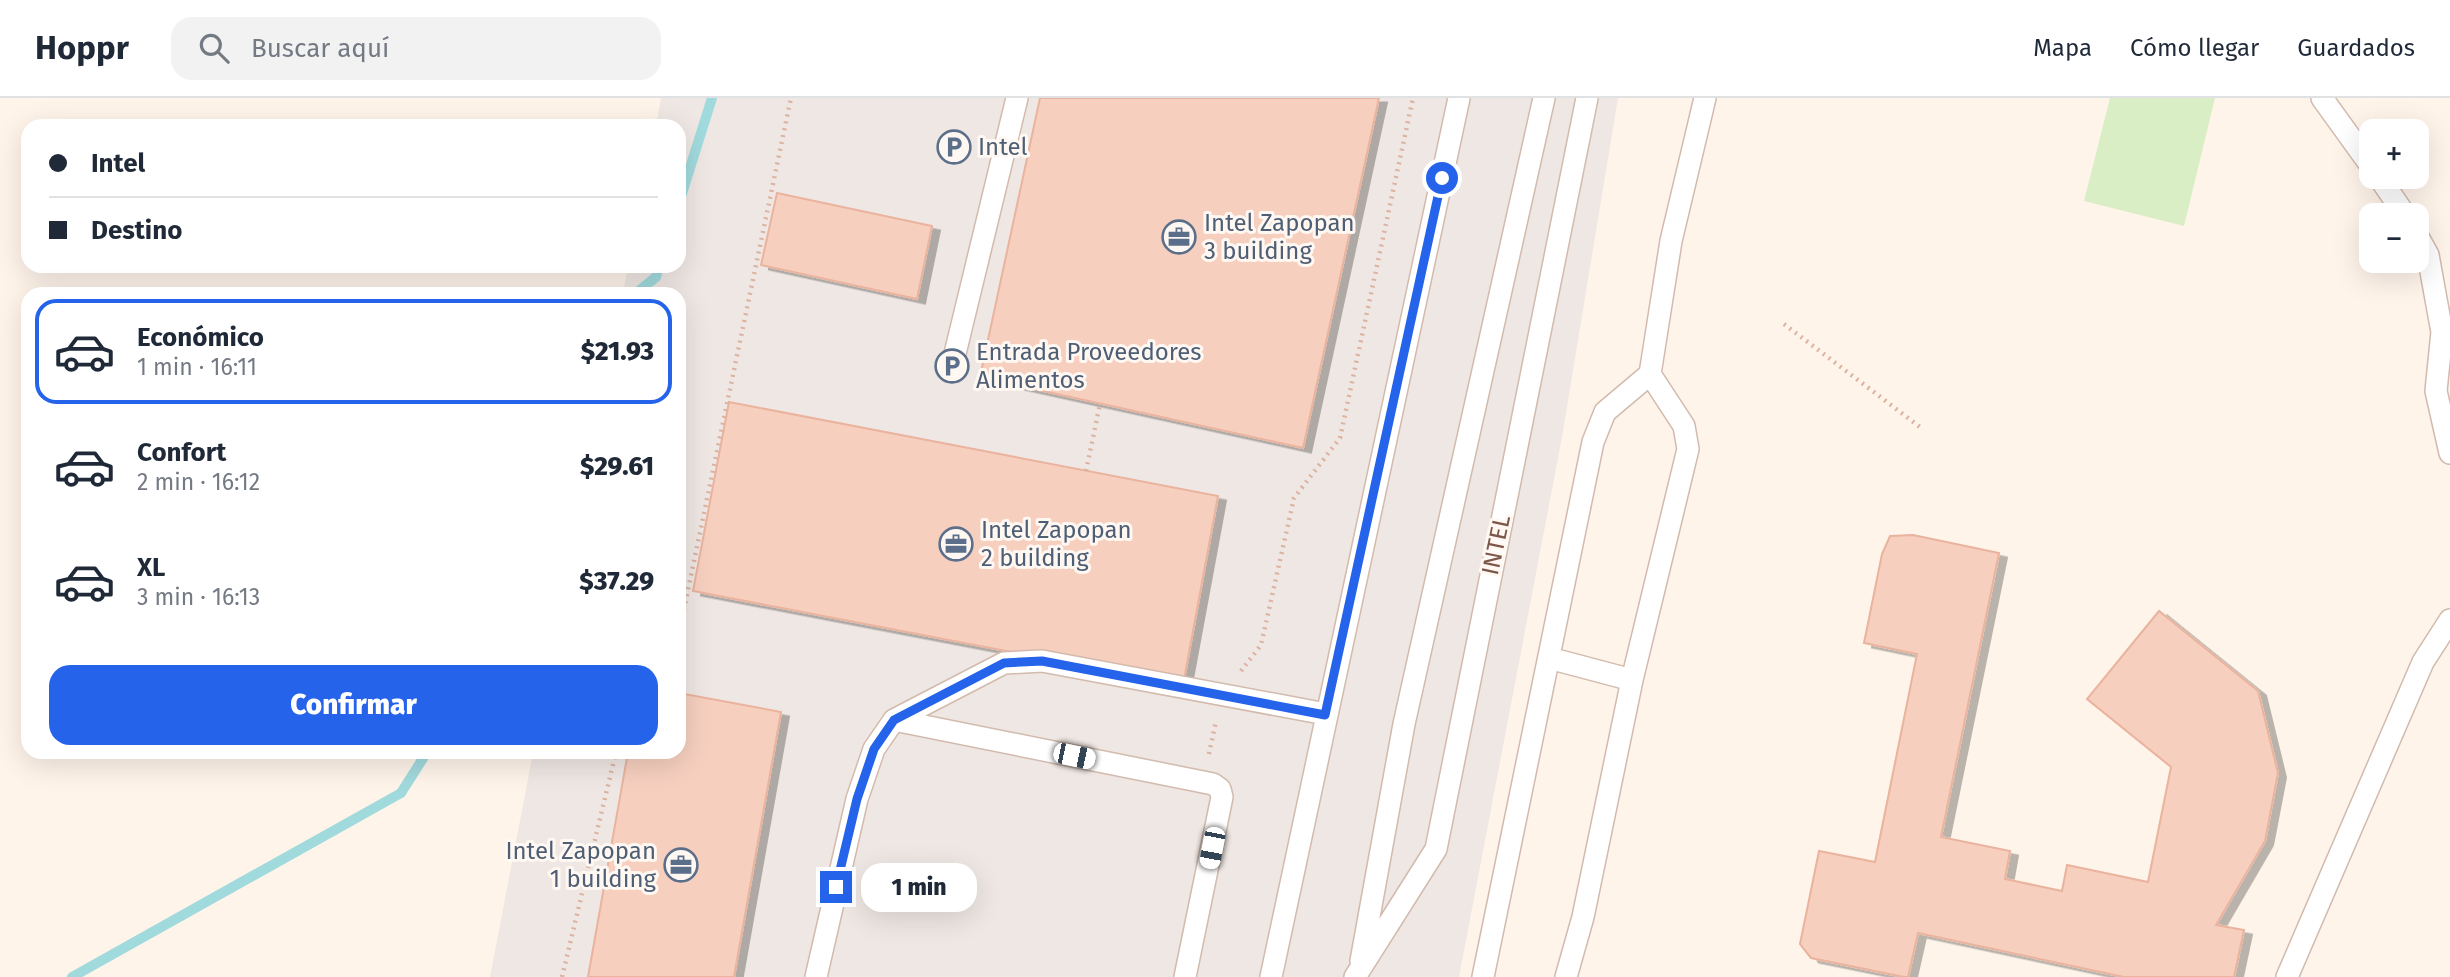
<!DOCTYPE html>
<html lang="es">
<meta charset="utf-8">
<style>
:root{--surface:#fff;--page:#f2f2f3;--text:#1f2937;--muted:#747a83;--line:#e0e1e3;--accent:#2563eb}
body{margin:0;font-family:"Fira Sans",sans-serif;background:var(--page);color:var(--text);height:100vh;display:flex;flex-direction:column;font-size:26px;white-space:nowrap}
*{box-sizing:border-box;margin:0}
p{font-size:23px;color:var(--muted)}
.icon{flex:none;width:38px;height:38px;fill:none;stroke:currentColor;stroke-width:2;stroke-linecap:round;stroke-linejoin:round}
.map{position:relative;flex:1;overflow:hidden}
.panel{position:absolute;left:21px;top:189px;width:665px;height:472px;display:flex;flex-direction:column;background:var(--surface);border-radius:21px;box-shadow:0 7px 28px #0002}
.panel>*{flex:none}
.top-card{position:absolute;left:21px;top:21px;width:665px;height:154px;border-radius:21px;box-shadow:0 7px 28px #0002;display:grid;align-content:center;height:154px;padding:0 28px;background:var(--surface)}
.controls{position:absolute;left:2359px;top:21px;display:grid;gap:14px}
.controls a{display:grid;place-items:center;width:70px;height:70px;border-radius:14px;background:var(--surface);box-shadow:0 7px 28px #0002;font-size:35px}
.end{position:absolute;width:32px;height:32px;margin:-16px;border:9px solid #2563eb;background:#fff;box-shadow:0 0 0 4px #fff}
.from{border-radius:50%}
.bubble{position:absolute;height:49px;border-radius:21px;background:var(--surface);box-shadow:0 7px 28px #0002;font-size:23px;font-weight:800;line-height:49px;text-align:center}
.car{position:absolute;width:21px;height:42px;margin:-21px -10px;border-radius:9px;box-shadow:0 0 5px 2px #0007;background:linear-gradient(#fff 24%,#345 0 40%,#fff 0 76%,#345 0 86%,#fff 0)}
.top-card b{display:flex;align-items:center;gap:24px;height:66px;font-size:26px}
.top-card b+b{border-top:2px solid var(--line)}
.top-card i{width:18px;height:18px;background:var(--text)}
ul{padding:12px 0 0;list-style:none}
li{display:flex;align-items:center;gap:21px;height:105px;margin:0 14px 10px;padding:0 14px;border:4px solid transparent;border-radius:21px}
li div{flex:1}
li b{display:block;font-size:26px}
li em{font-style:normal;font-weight:800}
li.active{border-color:var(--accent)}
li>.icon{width:63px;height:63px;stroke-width:1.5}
.cta{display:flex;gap:14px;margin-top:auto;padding:14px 28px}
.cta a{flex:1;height:80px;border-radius:21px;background:var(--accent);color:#fff;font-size:28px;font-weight:800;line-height:80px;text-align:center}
header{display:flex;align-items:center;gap:42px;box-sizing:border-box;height:98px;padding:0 35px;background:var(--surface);border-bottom:2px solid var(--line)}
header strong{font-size:33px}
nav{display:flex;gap:38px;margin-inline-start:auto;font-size:24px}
.search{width:490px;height:63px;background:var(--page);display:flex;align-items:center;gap:18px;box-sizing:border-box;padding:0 24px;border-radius:21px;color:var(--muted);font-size:26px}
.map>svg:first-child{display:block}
.industrial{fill:#efe7e3}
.green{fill:#daeec6}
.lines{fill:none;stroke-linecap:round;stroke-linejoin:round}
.stream{stroke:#a1dadd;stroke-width:10}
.building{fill:#f6cfbf;stroke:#eab39e;stroke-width:2;filter:url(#shadow)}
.service-casing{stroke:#d2baad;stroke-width:24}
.path{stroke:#dcb2a1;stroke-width:4.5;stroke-dasharray:2 5;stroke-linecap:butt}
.service{stroke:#fff;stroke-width:21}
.route{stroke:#2563eb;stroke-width:9}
.labels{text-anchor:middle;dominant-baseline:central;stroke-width:6;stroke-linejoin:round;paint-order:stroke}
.service-label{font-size:24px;fill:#4e5e75;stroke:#fff8f2;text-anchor:start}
.street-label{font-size:24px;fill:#7c574a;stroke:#fff8f2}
</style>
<header>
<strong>Hoppr</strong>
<div class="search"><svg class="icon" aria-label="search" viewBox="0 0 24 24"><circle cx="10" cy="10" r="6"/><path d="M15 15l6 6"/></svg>Buscar aquí</div>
<nav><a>Mapa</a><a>Cómo llegar</a><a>Guardados</a></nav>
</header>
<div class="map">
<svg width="2450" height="879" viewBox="0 0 2450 879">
<defs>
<filter id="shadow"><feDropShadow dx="8" dy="4.5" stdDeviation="0" flood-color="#0004"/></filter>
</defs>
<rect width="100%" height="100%" fill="#fef4ea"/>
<path class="industrial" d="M661,0H1618L1562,339L1459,879H490L533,655L679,654V196H623L628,168H679V28H656Z"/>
<path class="green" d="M2110,0H2215L2184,128L2084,103Z"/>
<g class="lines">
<path class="stream" d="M679,105L712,0
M635,196L656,179L659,168
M72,879L401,695L427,654"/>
</g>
<path class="building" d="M1040,0H1379L1303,350L980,279Z
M777,95L932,128L917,201L761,167Z
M729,304L1218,398L1183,587L693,493Z
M1913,437L1999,455L1941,739L2010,753L2005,781L2062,793L2067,767L2148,784L2171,669L2087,601L2159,513L2258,593L2278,675L2265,743L2216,827L2244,832L2234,879H2124L1918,835L1908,879H1904L1811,860L1800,846L1819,753L1875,764L1917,556L1864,545L1882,456L1890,438Z
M679,595L781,614L734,879H588L628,654H679Z"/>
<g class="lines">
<defs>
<path id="service" d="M2322,0L2371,68
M2379,79L2405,117
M2417,137L2428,157L2442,234L2436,293L2450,355
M952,268L1017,0
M1549,560L1632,582
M894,622L1213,686L1220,691L1222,699L1185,879
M1361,863L1404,626L1544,0
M816,879L857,701L874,651L894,622L1004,565L1042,563L1326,616
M1271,879L1459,0
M1355,879L1436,751L1587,0
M1483,879L1593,344L1605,314L1650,276L1671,143L1705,0
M1566,879L1583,819L1632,582L1688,351L1684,328L1650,276
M2287,879L2423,564L2450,522"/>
</defs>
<use href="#service" class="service-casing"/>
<path class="path" d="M1784,226L1920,329
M1086,373L1100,306
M679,517L684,511L791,0
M1241,573L1261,547L1294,400L1340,340L1413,0
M1209,656L1216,623
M562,879L616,654"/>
<use href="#service" class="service"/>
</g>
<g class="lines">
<path class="route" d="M836,789L857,701L874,651L894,622L1004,565L1042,563L1325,617L1442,80"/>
</g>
<defs>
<symbol id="parking-ring" viewBox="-11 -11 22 22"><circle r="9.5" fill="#fff8f2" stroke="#5c6f8a" stroke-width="1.5"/><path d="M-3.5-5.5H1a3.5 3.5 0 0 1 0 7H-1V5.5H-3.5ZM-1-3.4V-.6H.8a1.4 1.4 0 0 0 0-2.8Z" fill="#5c6f8a"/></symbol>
<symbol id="office-ring" viewBox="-11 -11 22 22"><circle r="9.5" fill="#fff8f2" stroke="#5c6f8a" stroke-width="1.5"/><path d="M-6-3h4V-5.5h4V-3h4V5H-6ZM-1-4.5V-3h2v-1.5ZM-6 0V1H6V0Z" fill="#5c6f8a"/></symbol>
</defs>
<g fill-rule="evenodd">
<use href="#parking-ring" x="935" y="30" width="38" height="38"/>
<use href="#office-ring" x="1160" y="120" width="38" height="38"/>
<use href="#parking-ring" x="933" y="249" width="38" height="38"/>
<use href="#office-ring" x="937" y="427" width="38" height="38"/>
<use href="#office-ring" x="662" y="748" width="38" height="38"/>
</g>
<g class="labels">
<g class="service-label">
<text x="978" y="49">Intel</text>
<text x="1204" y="125">Intel Zapopan<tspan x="1204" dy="28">3 building</tspan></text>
<text x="976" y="254">Entrada Proveedores<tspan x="976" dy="28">Alimentos</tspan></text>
<text x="981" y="432">Intel Zapopan<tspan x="981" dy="28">2 building</tspan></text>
<text x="656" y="753" text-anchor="end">Intel Zapopan<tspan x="656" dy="28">1 building</tspan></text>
</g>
<g class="street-label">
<text transform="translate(1496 447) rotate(-78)">INTEL</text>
</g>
</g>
</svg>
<div class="controls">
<a>+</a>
<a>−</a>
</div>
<i class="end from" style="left:1442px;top:80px"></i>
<i class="end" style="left:836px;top:789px"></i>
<div class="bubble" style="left:861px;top:765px;width:116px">1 min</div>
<i class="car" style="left:1074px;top:658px;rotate:102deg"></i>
<i class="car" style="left:1212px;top:750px;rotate:191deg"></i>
<div class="top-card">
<b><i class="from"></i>Intel</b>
<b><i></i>Destino</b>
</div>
<section class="panel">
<ul>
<li class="active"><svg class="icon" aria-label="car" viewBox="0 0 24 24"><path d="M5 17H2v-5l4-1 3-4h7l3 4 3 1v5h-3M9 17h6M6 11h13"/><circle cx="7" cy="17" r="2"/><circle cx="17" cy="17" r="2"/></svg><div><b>Económico</b><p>1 min · 16:11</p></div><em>$21.93</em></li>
<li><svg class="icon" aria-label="car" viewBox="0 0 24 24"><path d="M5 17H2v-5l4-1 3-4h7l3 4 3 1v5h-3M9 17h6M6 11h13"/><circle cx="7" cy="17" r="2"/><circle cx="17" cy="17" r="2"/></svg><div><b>Confort</b><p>2 min · 16:12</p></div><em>$29.61</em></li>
<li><svg class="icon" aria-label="car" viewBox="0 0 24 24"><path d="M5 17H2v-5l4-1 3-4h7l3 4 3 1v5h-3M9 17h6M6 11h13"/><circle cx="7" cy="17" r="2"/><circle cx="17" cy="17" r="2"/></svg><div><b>XL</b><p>3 min · 16:13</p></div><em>$37.29</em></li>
</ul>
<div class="cta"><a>Confirmar</a></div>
</section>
</div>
